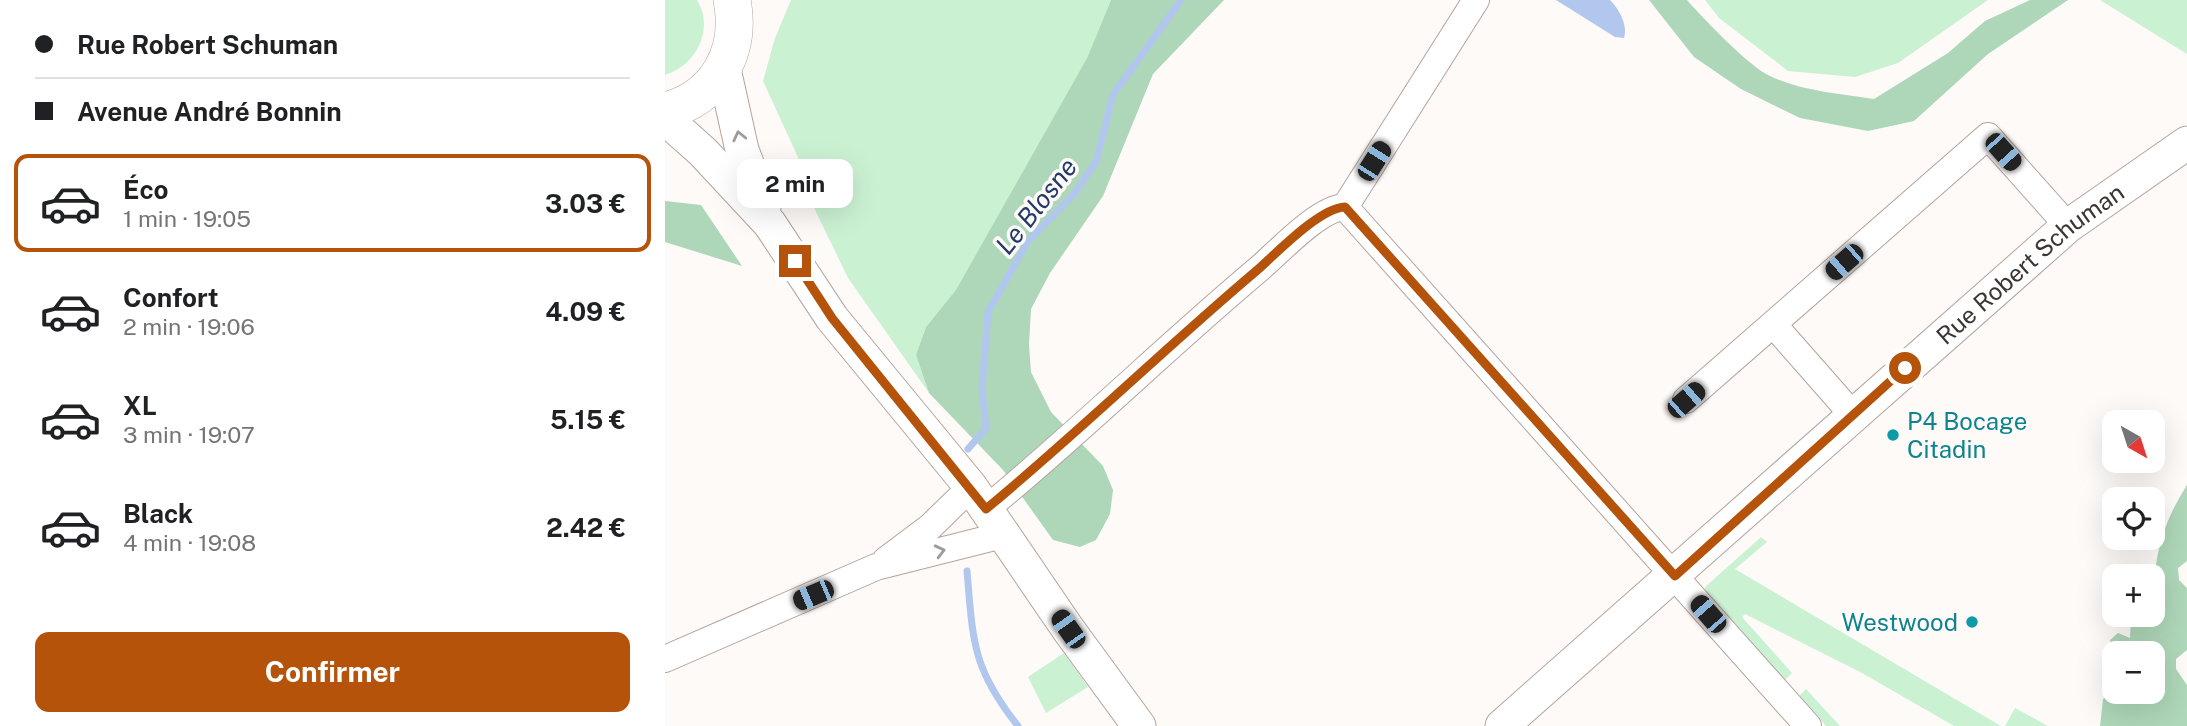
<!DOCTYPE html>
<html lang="fr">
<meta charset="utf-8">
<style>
:root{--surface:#fff;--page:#f6f6f6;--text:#202124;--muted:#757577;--line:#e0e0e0;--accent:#b45309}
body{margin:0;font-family:"Public Sans",sans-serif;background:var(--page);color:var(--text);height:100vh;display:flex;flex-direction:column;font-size:26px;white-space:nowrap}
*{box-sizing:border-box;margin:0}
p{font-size:23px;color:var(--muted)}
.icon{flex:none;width:38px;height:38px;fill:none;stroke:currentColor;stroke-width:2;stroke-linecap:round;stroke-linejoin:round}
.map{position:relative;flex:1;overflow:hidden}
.side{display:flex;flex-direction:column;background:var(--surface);width:665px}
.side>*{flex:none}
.hud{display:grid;align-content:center;height:154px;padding:0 35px;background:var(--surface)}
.needle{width:46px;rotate:141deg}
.buttons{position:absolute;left:1437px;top:410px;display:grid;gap:14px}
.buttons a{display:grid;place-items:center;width:63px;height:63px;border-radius:14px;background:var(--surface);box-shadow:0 7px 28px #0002;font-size:35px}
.end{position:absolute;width:32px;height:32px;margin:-16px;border:9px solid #b45309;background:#fff;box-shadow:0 0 0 4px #fff}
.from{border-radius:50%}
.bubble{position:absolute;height:49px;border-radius:14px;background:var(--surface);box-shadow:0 7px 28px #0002;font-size:23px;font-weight:700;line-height:49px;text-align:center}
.car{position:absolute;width:21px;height:42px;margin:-21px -10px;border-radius:9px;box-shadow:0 0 5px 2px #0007;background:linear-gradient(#222 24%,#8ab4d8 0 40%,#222 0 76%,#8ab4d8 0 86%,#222 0)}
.hud b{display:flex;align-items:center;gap:24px;height:66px;font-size:26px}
.hud b+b{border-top:2px solid var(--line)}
.hud i{width:18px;height:18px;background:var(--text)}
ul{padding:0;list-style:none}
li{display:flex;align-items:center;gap:21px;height:98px;margin:0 14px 10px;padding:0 21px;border:4px solid transparent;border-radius:14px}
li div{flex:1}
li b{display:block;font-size:26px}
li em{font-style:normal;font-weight:700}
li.current{border-color:var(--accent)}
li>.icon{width:63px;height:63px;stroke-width:1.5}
.action{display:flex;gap:14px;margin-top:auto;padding:14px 35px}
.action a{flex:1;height:80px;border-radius:14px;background:var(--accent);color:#fff;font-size:28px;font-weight:700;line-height:80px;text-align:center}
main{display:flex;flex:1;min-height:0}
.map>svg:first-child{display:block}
.green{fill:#cbf1d3}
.forest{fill:#aed6b8}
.water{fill:#b2c7ee}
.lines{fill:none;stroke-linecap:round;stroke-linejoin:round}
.stream{stroke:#b2c7ee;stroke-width:7}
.minor-casing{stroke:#b5a39d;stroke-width:28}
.tertiary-casing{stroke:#b5a39d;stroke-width:35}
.secondary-casing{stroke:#b5a39d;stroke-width:38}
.minor{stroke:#fff;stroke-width:26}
.tertiary{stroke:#fff;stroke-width:33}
.secondary{stroke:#fff;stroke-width:37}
.oneway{stroke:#9e9a99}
.route{stroke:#b45309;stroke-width:9}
.culture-dot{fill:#0f9aa8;stroke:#fefaf8;stroke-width:2.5}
.labels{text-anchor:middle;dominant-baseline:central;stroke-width:7;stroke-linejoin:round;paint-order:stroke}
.street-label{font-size:24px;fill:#3c3533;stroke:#fefaf8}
.culture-label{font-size:24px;fill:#0d838f;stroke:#fefaf8;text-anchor:start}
.water-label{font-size:26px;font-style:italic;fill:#22396a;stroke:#fefaf8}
</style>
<main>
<section class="side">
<div class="hud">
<b><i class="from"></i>Rue Robert Schuman</b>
<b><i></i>Avenue André Bonnin</b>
</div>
<ul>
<li class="current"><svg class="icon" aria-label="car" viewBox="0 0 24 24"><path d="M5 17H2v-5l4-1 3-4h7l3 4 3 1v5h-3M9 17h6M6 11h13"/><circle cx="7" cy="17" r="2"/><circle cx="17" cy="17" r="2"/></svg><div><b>Éco</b><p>1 min · 19:05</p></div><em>3.03 €</em></li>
<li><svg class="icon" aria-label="car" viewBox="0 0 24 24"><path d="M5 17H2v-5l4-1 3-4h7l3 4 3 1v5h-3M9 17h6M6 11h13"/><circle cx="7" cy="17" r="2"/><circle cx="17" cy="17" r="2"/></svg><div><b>Confort</b><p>2 min · 19:06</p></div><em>4.09 €</em></li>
<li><svg class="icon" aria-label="car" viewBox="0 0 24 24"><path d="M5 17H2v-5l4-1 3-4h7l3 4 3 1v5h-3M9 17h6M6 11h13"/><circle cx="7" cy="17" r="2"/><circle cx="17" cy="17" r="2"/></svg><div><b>XL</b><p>3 min · 19:07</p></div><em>5.15 €</em></li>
<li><svg class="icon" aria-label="car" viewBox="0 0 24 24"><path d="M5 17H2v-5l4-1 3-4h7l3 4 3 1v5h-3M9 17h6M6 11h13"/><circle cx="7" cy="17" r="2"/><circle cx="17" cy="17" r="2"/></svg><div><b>Black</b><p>4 min · 19:08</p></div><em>2.42 €</em></li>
</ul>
<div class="action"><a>Confirmer</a></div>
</section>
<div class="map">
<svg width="1522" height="726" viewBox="0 0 1522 726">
<rect width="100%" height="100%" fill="#fefaf8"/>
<path class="green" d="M0,0H32C50,29 31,66 0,75Z
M126,0H446L422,58L291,291L261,327L251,355L264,393L183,278L151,212L137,166L98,81L110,38Z
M1040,0H1323L1233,63L1190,77L1123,71L1054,18Z
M1435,0H1522V54Z
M1096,537L1102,542L1070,569L1336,726H1289L1197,673L1080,614L1077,617L1127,673L1120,680L1040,591V587Z
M399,653L423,687L381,713L363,677Z
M1141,689L1175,726H1161L1134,696Z
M1350,708L1383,726H1340Z"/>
<path class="forest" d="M446,0H559L488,74L438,196L385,273L366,309L364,345L366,372L386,412L438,466L448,490L445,514L431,540L415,547L388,540L338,470L264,393L251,355L261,327L291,290L422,58Z
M984,0H1022C1039,19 1085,68 1107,77C1138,91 1175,94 1209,99L1283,53L1320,21L1365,0H1403L1323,54L1249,121L1203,131L1135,118L1076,89L1029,57Z
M0,201L36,205L77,266L0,242Z
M1522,485V561L1513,568L1514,580L1522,588V650L1511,659V669L1522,685V726H1435L1438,699L1449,690L1488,691V653H1449V659L1445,640L1453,633L1465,638L1466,614H1488C1488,563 1494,529 1522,485Z"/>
<path class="water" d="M891,0H945C954,9 963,25 959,38L950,37Z"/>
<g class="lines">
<path class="stream" d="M303,449L321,428L317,389L323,312L363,241L409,194L431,162L448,95L516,0
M302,571C308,641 307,668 353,726"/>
<defs>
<path id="minor" d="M680,207L1143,726
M1108,324L1187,414
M1021,400L1323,136L1403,226
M321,509C415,432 502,346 595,268C615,251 654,208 680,207L811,0
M221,560L265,527L306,487
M0,659L211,567L338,535"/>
<g id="tertiary">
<path d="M59,69L77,150L99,208"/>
<path d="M0,118L38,152L105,224L167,318L306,487L403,629L474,726"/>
<path id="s1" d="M837,726L1403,226L1522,143"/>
</g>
<path id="secondary" d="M0,111C52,98 77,51 67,0"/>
</defs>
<use href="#minor" class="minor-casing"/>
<use href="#tertiary" class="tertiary-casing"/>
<use href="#secondary" class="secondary-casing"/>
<use href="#minor" class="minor"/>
<use href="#tertiary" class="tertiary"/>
<use href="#secondary" class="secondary"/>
</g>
<defs><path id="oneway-chevron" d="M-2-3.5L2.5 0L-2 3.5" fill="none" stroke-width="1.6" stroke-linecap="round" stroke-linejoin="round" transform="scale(1.75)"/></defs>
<g class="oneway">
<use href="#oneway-chevron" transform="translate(74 136) rotate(-103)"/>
<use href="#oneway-chevron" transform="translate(275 551) rotate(-14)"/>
</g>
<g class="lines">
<path class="route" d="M130,261L167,318L321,509C413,433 499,349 590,272C611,254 654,208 680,207L1010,576L1240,368"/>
</g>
<g class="culture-dot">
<circle cx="1228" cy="435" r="7"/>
<circle cx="1307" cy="622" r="7"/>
</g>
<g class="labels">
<g class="street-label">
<text stroke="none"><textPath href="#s1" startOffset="702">Rue Robert Schuman</textPath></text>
</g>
<g class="culture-label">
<text x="1242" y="421">P4 Bocage<tspan x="1242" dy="28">Citadin</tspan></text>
<text x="1293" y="622" text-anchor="end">Westwood</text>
</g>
<g class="water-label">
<text transform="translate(371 206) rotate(-52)">Le Blosne</text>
</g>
</g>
</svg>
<div class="buttons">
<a><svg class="needle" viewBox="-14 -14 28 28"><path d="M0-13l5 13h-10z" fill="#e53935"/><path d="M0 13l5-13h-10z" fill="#757577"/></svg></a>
<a><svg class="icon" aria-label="locate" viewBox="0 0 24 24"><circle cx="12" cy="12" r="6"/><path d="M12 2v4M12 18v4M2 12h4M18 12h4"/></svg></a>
<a>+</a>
<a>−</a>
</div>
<i class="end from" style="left:1240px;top:368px"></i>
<i class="end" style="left:130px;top:261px"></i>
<div class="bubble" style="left:72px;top:159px;width:116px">2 min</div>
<i class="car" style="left:1338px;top:152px;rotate:138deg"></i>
<i class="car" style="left:709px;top:161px;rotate:32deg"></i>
<i class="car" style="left:1179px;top:262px;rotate:229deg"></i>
<i class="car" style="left:1021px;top:400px;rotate:49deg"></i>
<i class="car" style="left:148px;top:595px;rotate:247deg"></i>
<i class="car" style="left:1043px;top:614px;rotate:319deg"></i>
<i class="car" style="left:403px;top:629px;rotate:325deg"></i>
</div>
</main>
